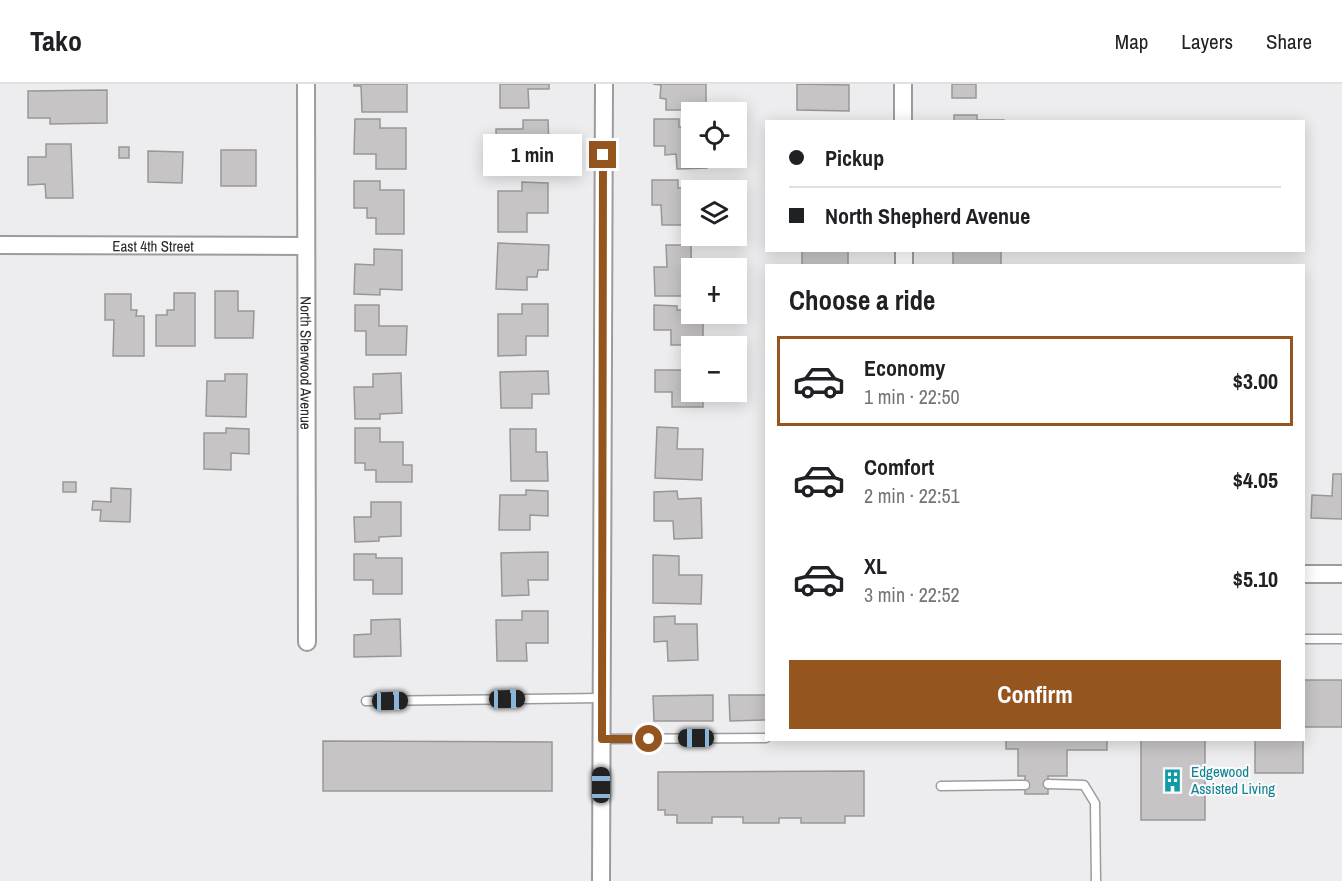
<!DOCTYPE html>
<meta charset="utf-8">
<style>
:root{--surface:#fff;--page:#f2f2f2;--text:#202124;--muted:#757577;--line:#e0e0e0;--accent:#95551f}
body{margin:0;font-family:"Archivo Narrow",sans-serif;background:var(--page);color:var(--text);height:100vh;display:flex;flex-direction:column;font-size:22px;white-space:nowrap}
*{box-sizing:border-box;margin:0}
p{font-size:20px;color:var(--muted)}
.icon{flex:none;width:33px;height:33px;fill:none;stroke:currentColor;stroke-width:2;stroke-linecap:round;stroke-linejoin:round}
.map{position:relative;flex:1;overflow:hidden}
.details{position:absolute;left:765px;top:180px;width:540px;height:477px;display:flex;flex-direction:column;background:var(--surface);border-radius:0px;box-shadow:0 3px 15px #0003}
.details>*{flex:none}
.hud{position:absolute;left:765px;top:36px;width:540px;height:132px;border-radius:0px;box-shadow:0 3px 15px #0003;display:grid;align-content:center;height:132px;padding:0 24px;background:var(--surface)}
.fabs{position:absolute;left:681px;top:18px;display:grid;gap:12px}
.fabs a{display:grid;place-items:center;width:66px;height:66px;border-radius:0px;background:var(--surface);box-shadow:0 3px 15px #0003;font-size:30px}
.end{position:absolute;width:27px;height:27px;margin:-14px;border:8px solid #95551f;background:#fff;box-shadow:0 0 0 3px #fff}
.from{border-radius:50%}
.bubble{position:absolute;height:42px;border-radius:0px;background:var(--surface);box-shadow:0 3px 15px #0003;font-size:20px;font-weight:700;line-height:42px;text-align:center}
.car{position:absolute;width:18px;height:36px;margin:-18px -9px;border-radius:8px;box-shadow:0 0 4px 2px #0007;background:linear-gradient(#222 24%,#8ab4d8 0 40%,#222 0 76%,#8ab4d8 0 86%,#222 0)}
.hud b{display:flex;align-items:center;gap:21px;height:57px;font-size:22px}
.hud b+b{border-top:2px solid var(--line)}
.hud i{width:15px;height:15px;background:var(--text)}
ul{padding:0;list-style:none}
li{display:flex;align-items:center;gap:18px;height:90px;margin:0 12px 9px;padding:0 12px;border:3px solid transparent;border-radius:0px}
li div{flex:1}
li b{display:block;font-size:22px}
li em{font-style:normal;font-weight:700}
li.on{border-color:var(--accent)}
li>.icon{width:54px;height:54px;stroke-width:1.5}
h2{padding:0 24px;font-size:27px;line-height:72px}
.button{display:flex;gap:12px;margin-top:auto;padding:12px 24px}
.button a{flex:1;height:69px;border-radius:0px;background:var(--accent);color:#fff;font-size:24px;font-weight:700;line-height:69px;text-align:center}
header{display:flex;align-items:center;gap:36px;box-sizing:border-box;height:84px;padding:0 30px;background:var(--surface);border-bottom:2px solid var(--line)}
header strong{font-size:28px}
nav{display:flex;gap:33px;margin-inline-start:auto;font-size:21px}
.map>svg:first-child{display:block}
.building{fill:#c7c4c5;stroke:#999697;stroke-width:1.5}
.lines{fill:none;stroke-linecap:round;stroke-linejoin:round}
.lane-casing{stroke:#9c9c9f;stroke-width:11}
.street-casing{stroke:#9c9c9f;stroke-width:20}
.lane{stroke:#fff;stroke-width:8}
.street{stroke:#fff;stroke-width:16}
.route{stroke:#95551f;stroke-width:8}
.labels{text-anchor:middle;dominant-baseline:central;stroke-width:4.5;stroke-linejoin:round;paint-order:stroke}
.street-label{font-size:15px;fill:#29292a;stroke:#fafafd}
.culture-label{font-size:15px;fill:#0d838f;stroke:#fafafd;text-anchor:start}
</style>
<header>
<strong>Tako</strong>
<nav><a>Map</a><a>Layers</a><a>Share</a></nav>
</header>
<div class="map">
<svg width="1342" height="797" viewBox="0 0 1342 797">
<rect width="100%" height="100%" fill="#ededef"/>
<path class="building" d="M354,0H407V28H362L361,2H354Z
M500,0H549V5H528L529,24H500Z
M653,0H706V26H666V15L660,14L661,1Z
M797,0L849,1V27L797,26Z
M952,0H976V14H952Z
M107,6V39L50,40V34H28V7Z
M954,31H977V36H1004V38H954Z
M355,35H380V44H406V85H376V70H354Z
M654,35H679V43H692V74H707V84L677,85L676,70L665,71V62H654Z
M523,36H548L549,63H538V72H525V86L497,87L496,45H523Z
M46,60H71L73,114H46L45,100L28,101V73H46Z
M119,63H129V74H119Z
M221,66H256V102H221Z
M148,67L183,68L182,99L148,98Z
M652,96H678V104L702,103V106H692V141H662L661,121H652Z
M354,97H380V106H404V150H376V134H367V124H354Z
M522,98L548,99V129H527V148H498V107H522Z
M498,159L549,161L548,186H538L537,193H527V206L496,205Z
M666,161H691L692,212H655L654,183H667Z
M374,165L402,166V206L380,205V211L354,210L355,180L374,181Z
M802,166H848V182H802Z
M953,166H1001V182H953Z
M215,207H238V227H254L253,254H215Z
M174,209H195V262H156V231H167V226H174Z
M105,210H131V226H137L136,232H144V272H113L114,236H105Z
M522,220H548V252H526V271L498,272V230H522Z
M355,221H379V242H407L406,271H366V247H355Z
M654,221L677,222V226H692V230H703V261H671V246H654Z
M655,286H692V308H703V323H672V308H655Z
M548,287L549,310H532V324H501L500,288Z
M401,289L402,329L380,330V335H355L354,303H373V290Z
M225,290H247L246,333L206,332L207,297H225Z
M657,343L678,344L677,365H703L702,396L655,394Z
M226,344L249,345V370L231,369V386L204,385V349H226Z
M355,344H380V358H403V381H412V398H376V386H365V379H355Z
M510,345H536V368H547L548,397H511Z
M1333,390H1342V435L1311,434L1312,411L1332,412Z
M63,398H76V408H63Z
M111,404L131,405L130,438L100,437L101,426H92L93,417L111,418Z
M526,406L548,407V432L530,431V446H499L500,411H526Z
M677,407L678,415L701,414L702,454L674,455L673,437H654V408Z
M371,418H401V452L379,453V457L355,458L354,433H371Z
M548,468V496H528L529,511L502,512L501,469Z
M354,470H376V474H402V510H373V496H354Z
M653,471L679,472V491H702L701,520L653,519Z
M522,527H548V559H526L527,577H497L496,536H522Z
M675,532V540H697L698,576L668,577L667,557L654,558V533Z
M400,535L401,572L354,573V551L371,550V536Z
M1304,596H1342V643H1304Z
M713,611V637H654L653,612Z
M729,611H766V636L730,637Z
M1006,656H1107V666H1067V692H1048V710H1025V692H1018V665H1006Z
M1141,656H1205V736H1141Z
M1255,656H1303V689H1255Z
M323,657L552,658V707H323Z
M864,687V732H845V739H801V734H779V739H743V733H712V739H677V731H665V726H658V688Z"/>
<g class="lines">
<defs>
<path id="lane" d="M1304,555H1342
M366,617L601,614
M601,655L766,654
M1048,700L1084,701L1095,719L1096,797
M941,702L1025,701"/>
<g id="street">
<path id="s1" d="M306,0L307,558"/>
<path d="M903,0V38"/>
<path id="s2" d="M0,161L305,162"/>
<path d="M904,166V182"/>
<path d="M1304,490H1342"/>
<path d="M601,797L604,0"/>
</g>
</defs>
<use href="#lane" class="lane-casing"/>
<use href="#street" class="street-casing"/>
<use href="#lane" class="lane"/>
<use href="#street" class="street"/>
</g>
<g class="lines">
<path class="route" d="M603,71L602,655H649"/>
</g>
<defs>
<symbol id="building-bare" viewBox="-9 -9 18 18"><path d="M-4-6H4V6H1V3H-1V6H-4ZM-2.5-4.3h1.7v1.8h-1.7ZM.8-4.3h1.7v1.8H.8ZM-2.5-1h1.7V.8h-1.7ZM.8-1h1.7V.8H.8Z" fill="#0f9aa8" stroke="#fafafd" stroke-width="2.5" paint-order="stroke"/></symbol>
</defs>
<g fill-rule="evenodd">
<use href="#building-bare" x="1156" y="680" width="33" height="33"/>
</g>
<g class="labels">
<g class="street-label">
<text stroke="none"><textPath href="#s2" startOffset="153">East 4th Street</textPath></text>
<text stroke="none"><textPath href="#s1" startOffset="279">North Sherwood Avenue</textPath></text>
</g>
<g class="culture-label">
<text x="1191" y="687">Edgewood<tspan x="1191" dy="17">Assisted Living</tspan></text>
</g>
</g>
</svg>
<div class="fabs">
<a><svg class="icon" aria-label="locate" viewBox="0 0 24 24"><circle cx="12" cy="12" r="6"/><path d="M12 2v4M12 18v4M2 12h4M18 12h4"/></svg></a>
<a><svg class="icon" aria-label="layers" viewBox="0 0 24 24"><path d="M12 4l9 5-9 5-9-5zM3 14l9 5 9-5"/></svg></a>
<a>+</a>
<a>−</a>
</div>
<i class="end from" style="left:649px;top:655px"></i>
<i class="end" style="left:603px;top:71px"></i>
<div class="bubble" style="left:483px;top:50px;width:99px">1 min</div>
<i class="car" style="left:507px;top:615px;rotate:89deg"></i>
<i class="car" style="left:390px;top:617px;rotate:89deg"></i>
<i class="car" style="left:696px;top:654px;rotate:270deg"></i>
<i class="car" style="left:601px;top:701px;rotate:0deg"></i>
<div class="hud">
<b><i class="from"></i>Pickup</b>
<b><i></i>North Shepherd Avenue</b>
</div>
<section class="details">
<h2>Choose a ride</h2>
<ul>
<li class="on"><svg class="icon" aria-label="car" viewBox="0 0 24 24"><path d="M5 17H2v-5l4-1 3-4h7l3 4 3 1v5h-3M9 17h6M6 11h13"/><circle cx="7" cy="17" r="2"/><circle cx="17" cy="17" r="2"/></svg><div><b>Economy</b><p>1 min · 22:50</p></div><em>$3.00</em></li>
<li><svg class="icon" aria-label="car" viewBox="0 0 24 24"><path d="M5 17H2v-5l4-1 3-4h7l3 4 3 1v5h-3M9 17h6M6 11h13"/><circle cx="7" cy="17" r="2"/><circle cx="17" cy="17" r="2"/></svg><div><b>Comfort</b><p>2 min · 22:51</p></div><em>$4.05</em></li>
<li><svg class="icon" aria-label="car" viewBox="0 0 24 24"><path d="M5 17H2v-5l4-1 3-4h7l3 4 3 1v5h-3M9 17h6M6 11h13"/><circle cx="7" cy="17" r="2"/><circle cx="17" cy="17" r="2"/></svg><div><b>XL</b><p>3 min · 22:52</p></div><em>$5.10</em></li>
</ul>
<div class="button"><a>Confirm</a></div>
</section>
</div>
